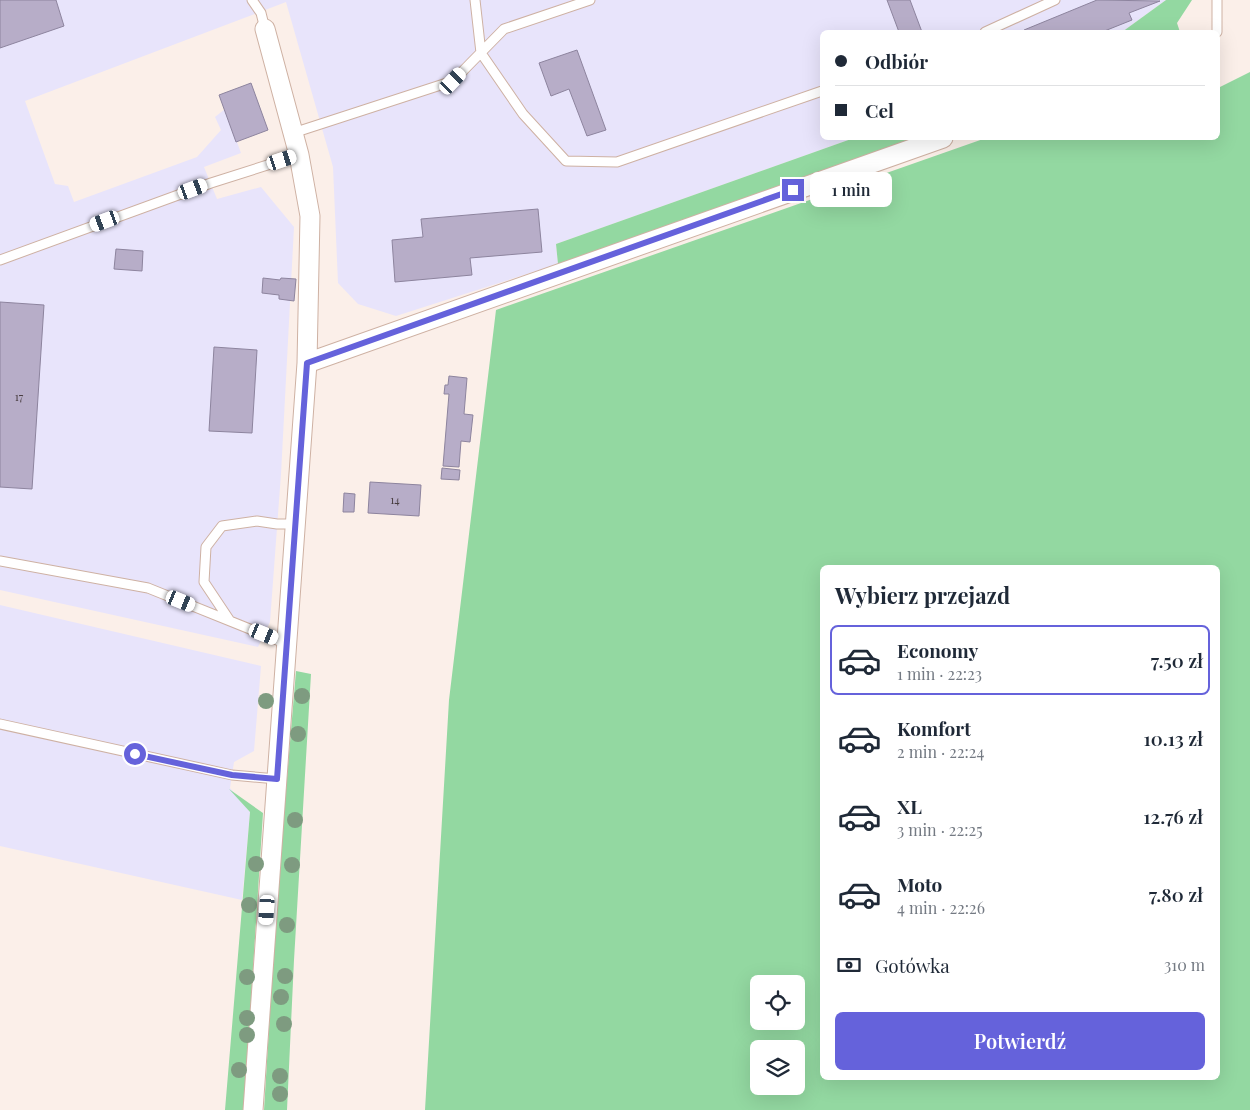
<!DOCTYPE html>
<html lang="pl">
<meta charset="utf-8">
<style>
:root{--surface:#fff;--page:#f2f2f3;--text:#1f2937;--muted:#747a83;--line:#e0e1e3;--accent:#6562db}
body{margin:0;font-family:"Playfair Display",serif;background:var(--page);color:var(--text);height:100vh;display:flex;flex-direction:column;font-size:19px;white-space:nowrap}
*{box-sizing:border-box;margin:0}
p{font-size:16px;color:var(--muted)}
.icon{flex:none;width:28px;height:28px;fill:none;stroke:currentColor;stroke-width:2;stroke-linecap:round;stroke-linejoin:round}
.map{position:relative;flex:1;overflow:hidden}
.sheet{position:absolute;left:820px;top:565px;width:400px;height:515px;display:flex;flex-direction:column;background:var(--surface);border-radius:8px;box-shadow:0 5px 20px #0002}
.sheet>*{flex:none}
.guide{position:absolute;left:820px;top:30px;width:400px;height:110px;border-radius:8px;box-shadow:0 5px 20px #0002;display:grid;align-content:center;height:110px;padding:0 15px;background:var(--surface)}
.buttons{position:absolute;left:750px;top:975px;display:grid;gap:10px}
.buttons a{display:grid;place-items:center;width:55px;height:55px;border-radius:8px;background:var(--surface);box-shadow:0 5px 20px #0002;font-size:25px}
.end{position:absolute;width:22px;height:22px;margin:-11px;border:6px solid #6562db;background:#fff;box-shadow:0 0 0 2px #fff}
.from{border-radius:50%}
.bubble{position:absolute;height:35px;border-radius:8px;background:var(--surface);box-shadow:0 5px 20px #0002;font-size:16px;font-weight:600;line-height:35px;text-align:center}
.car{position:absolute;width:15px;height:30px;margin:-15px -8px;border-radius:6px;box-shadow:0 0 4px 1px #0007;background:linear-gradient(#fff 24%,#345 0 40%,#fff 0 76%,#345 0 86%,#fff 0)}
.guide b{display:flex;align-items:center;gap:18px;height:48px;font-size:19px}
.guide b+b{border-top:1px solid var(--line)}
.guide i{width:12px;height:12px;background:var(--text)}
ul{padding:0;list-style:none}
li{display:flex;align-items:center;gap:15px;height:70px;margin:0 10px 8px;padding:0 5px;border:2px solid transparent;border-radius:8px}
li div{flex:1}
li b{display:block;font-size:19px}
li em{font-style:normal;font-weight:600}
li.on{border-color:var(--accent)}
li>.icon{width:45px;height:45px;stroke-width:1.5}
h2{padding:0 15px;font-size:22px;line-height:60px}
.pay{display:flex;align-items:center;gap:12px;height:55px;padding:0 15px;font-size:19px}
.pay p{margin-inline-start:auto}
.primary-button{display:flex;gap:10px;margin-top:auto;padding:10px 15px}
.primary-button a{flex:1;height:58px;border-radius:8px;background:var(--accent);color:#fff;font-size:20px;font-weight:600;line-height:58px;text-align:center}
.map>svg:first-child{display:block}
.industrial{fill:#e8e4fb}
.green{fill:#93d8a1;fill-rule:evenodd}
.building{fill:#b7adc8;stroke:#8d849e}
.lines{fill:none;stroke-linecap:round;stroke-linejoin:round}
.lane-casing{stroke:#ceb1a3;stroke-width:11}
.street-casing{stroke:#ceb1a3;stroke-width:21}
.lane{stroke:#fff;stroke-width:9}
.street{stroke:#fff;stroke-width:19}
.tree{fill:#7e9b80}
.route{stroke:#6562db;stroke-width:6}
.labels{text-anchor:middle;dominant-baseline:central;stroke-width:4;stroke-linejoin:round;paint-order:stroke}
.number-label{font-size:11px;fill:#483d40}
</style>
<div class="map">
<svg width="1250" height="1110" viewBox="0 0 1250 1110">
<rect width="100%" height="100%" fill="#fbefe9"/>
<path class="industrial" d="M0,0H1166L1122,32H822V138H854L556,244L558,264L396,316L358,304L338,283L333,167L286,2L25,101L55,184L68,186L74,202L197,157L221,130L215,117L225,109L241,153L204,167L217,199L261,187L294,227L281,474L270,622L258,647L0,590Z
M0,605L261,666L254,751L234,762L230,788L250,812L242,900L0,846Z"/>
<path class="green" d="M1166,0H1192L1177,23L1180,32H1122Z
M1250,72V1110H425L449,700L496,310L986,138H1218V88ZM822,568H1218V1078H822ZM759,984H796V1021H759ZM759,1049H796V1086H759Z
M854,138H919L558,264L556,244Z
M296,671L311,674L294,960L287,1110H264L277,897Z
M229,789L263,813L244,1110H225L250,812Z"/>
<path class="building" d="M0,0H56L64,26L0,48Z
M887,0H910L922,32H899Z
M1097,0L1160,1L1129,13L1132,20L1102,32H1025L1024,30Z
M577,50L606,130L587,136L569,89L551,96L539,63Z
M251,83L268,130L236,142L219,95Z
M538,209L542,252L470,258L472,275L395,282L392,240L423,237L421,219Z
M116,249L143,251L142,271L114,269Z
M263,278L280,280L281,278L296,279L294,301L279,299V295L262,293Z
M0,302L44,305L32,489L0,487Z
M214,347L257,350L252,433L209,431Z
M449,376L467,378L464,414L473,415L470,442L461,441L459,467L443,466L449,394H444L445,385H448Z
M442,468L460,470L459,480L441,479Z
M370,482L421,485L419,516L368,513Z
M344,493L355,494L354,512H343Z"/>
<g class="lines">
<defs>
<path id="lane" d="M252,0L261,13L265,29
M475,0L481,53L523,114L566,161L617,162L822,91
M985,32L1055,0
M1217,32V0
M293,133L453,81L504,29L590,0
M0,260L211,183L299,155
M0,561L148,588L287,644
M230,621L204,582L206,547L222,526L257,521L277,524H295
M0,724L232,775L277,779"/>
<path id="street" d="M307,363L943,138
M253,1110L307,363L310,216L299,155L265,29"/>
</defs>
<use href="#lane" class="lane-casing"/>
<use href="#street" class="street-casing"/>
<use href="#lane" class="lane"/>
<use href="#street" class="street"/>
</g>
<g class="tree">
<circle cx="302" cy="696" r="8"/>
<circle cx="266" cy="701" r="8"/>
<circle cx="298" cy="734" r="8"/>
<circle cx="295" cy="820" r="8"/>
<circle cx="256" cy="864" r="8"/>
<circle cx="292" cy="865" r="8"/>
<circle cx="249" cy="905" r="8"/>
<circle cx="287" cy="925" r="8"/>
<circle cx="285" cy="976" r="8"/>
<circle cx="247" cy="977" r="8"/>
<circle cx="281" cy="997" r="8"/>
<circle cx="247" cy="1018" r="8"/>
<circle cx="284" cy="1024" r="8"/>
<circle cx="247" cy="1035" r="8"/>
<circle cx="239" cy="1070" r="8"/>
<circle cx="280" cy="1076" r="8"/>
<circle cx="280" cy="1094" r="8"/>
</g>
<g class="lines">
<path class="route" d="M135,754L232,775L277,779L307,363L793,190"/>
</g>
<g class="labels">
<g class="number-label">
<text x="19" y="396">17</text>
<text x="395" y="499">14</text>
</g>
</g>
</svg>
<div class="buttons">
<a><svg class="icon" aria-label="locate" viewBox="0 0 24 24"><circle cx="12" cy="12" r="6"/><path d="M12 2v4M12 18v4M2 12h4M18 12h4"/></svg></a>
<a><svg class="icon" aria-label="layers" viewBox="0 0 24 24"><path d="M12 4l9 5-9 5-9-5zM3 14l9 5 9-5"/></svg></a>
</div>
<i class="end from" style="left:135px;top:754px"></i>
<i class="end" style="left:793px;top:190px"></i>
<div class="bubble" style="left:810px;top:172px;width:82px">1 min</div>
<i class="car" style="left:453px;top:81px;rotate:44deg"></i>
<i class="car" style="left:282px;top:160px;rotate:72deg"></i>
<i class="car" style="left:193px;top:189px;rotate:70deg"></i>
<i class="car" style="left:105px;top:221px;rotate:250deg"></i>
<i class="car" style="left:181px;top:601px;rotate:112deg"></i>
<i class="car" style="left:264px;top:634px;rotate:112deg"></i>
<i class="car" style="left:267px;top:910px;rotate:184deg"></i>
<div class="guide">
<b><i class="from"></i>Odbiór</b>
<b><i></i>Cel</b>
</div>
<section class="sheet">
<h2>Wybierz przejazd</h2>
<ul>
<li class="on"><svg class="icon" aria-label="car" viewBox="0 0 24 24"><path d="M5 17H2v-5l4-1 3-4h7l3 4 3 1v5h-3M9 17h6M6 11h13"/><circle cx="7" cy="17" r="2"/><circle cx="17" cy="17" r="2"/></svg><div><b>Economy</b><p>1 min · 22:23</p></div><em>7.50 zł</em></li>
<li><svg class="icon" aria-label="car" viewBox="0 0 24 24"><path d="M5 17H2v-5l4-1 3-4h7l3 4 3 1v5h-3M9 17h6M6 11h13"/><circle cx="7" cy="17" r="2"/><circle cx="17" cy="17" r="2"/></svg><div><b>Komfort</b><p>2 min · 22:24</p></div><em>10.13 zł</em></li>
<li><svg class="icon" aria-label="car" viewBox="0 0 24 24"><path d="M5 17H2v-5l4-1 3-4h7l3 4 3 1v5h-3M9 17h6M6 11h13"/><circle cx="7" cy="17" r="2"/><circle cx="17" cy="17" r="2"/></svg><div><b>XL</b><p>3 min · 22:25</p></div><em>12.76 zł</em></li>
<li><svg class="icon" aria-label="car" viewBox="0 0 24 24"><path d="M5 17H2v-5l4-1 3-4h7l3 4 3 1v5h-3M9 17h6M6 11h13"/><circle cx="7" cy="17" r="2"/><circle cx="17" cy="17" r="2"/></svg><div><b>Moto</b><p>4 min · 22:26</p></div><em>7.80 zł</em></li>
</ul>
<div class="pay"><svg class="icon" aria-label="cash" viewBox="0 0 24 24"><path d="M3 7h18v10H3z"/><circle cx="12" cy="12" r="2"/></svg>Gotówka<p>310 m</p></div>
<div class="primary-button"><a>Potwierdź</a></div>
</section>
</div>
